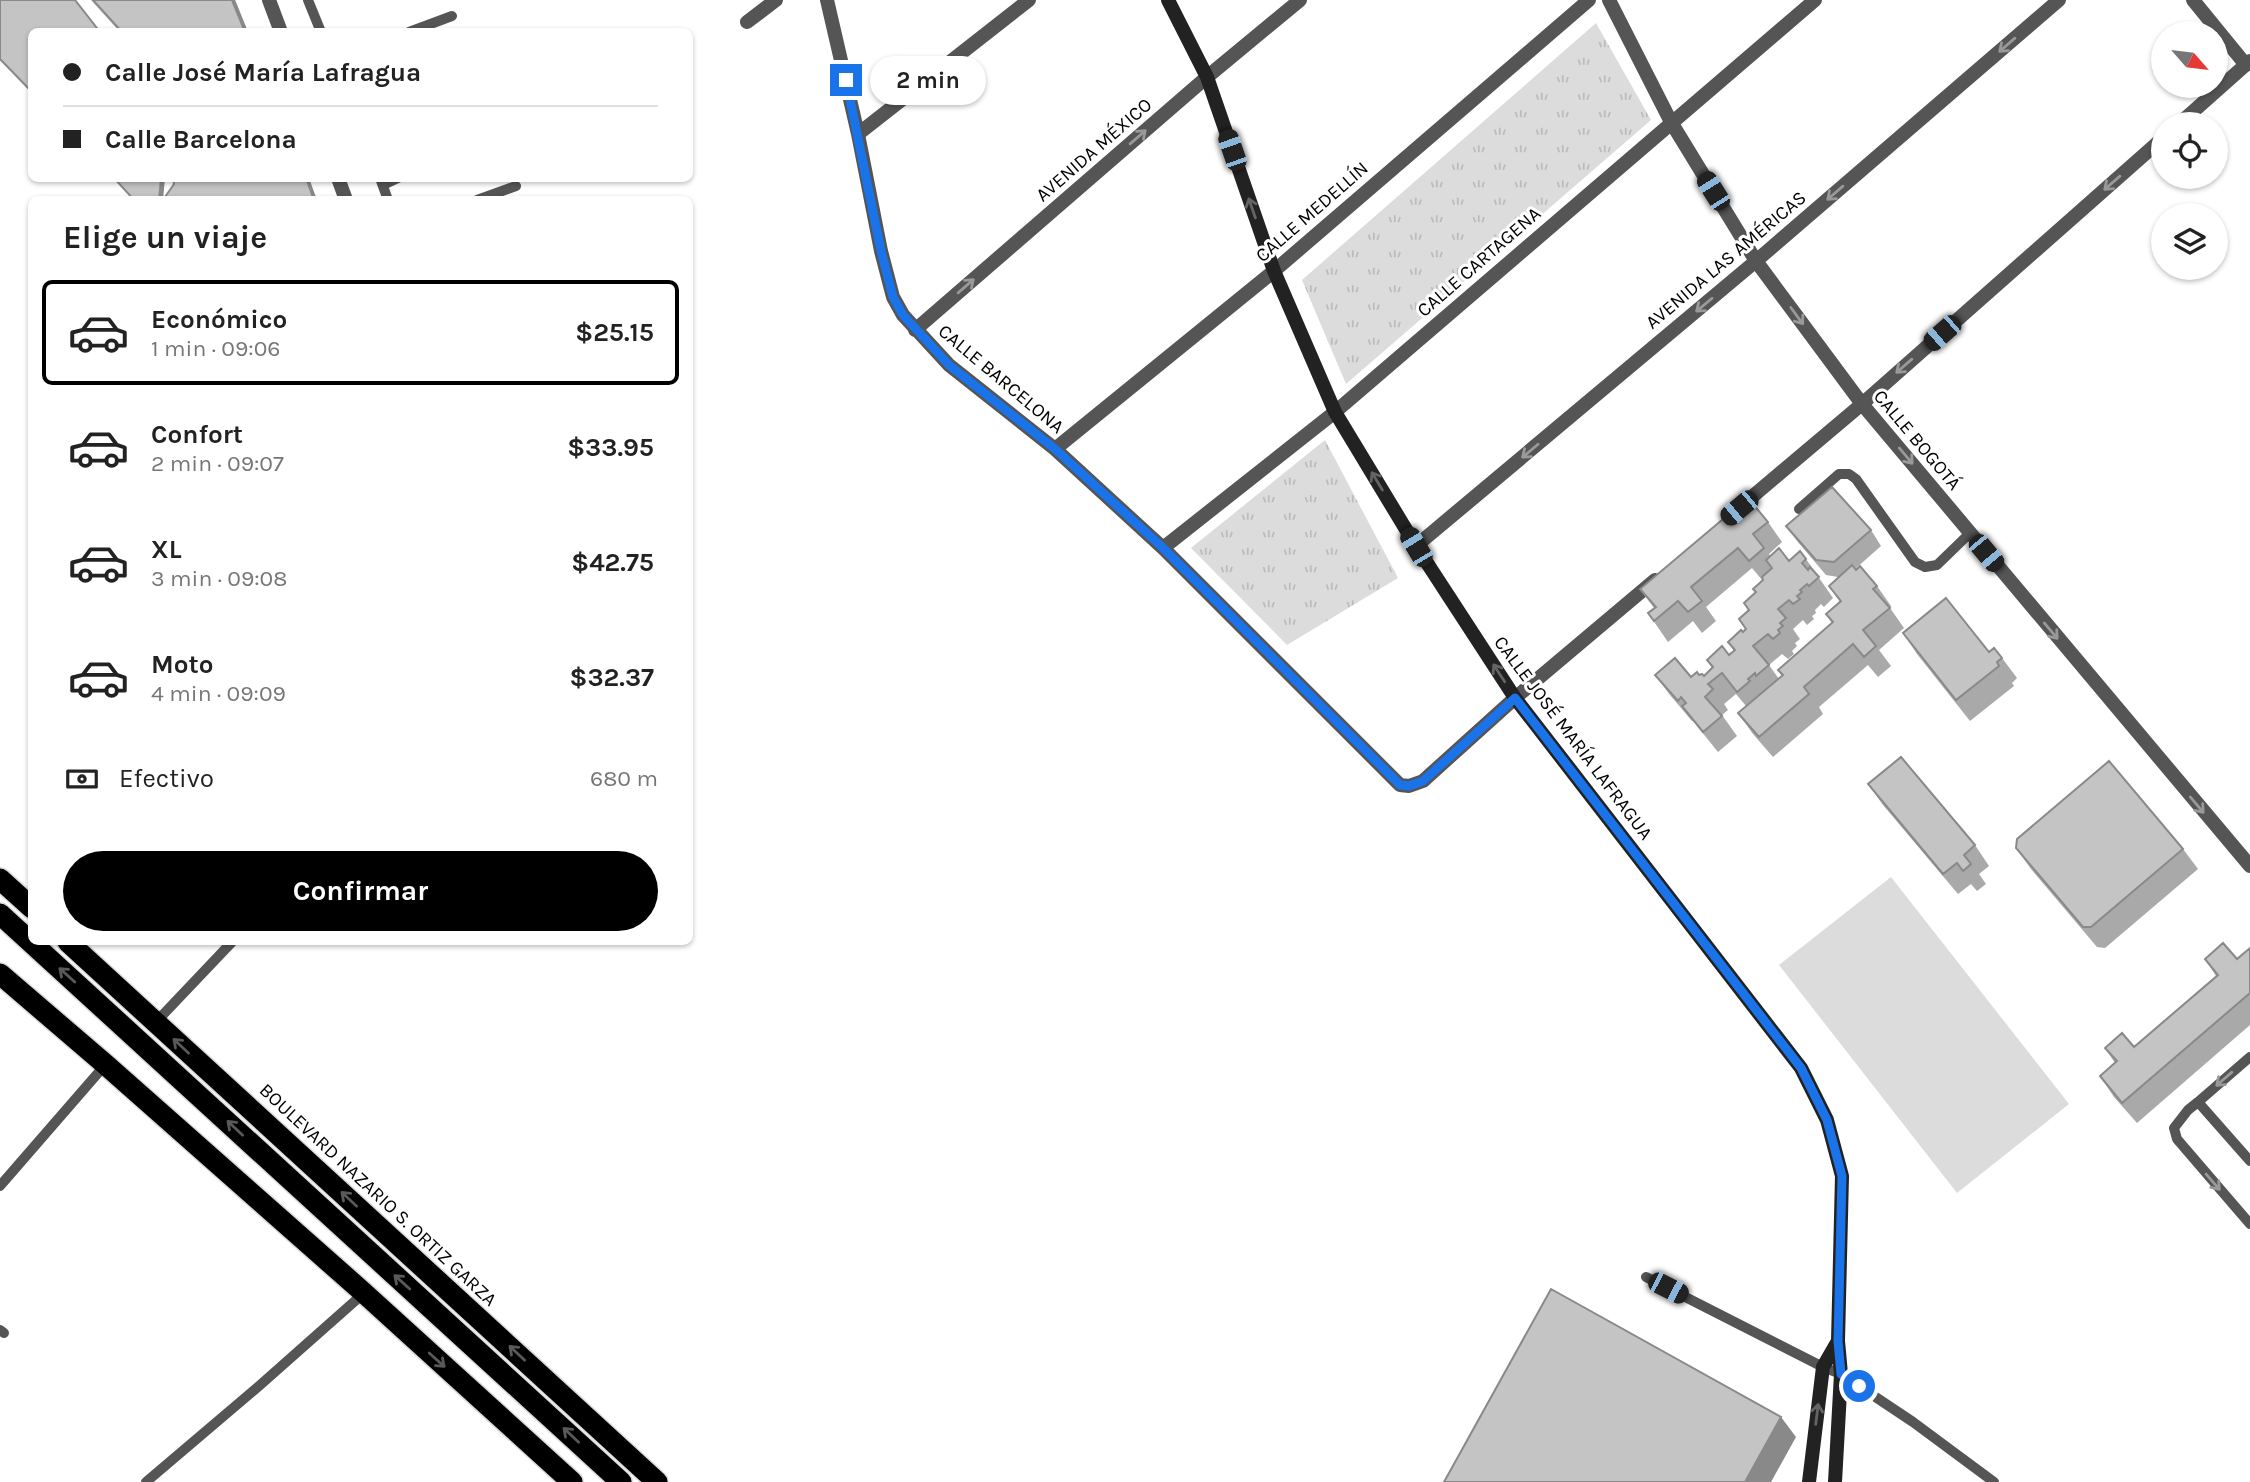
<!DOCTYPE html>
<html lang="es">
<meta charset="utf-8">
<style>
:root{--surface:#fff;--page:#f6f6f6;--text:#222;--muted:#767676;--line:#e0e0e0;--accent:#000}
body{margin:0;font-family:Karla,sans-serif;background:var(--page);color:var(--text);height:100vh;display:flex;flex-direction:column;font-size:26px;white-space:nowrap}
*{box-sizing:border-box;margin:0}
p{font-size:23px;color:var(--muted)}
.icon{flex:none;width:38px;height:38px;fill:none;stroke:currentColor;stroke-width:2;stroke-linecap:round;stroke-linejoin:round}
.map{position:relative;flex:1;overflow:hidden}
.sheet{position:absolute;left:28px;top:196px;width:665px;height:749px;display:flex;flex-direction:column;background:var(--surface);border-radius:10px;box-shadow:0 2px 5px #0004}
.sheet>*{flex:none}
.hud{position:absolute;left:28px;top:28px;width:665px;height:154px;border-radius:10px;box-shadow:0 2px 5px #0004;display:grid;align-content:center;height:154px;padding:0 35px;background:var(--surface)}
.needle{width:46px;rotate:118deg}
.tools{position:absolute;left:2151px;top:21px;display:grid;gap:14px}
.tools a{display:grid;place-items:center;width:77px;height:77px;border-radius:50%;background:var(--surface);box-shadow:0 2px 5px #0004;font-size:35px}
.end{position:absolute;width:32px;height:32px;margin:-16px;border:9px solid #1a73e8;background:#fff;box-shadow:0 0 0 4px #fff}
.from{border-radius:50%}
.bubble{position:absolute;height:49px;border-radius:24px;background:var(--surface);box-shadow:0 2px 5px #0004;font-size:23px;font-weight:700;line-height:49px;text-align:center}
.car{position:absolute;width:21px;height:42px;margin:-21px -10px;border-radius:9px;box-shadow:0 0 5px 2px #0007;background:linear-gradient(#222 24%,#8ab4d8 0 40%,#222 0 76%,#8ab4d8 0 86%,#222 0)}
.hud b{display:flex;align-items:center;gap:24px;height:66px;font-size:26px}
.hud b+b{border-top:2px solid var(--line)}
.hud i{width:18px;height:18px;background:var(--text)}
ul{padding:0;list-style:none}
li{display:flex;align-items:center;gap:21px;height:105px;margin:0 14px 10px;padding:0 21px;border:4px solid transparent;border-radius:10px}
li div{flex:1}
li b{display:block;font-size:26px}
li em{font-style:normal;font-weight:700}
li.current{border-color:var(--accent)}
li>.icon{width:63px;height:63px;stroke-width:1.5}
h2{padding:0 35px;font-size:32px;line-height:84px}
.pay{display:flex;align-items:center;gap:18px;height:77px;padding:0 35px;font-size:26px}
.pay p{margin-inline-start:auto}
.cta{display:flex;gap:14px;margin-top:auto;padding:14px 35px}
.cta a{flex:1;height:80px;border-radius:42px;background:var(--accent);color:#fff;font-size:28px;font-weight:700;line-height:80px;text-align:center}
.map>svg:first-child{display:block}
.green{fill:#dcdcdc}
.park{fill:url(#park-tufts)}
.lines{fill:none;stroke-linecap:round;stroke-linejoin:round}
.highway-casing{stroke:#dbdbdb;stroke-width:24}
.lane{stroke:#555;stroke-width:10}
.street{stroke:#555;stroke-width:14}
.secondary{stroke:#222;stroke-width:14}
.highway{stroke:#000;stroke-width:21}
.wall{fill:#a9a9a9}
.shaded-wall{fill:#898989}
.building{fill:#c4c4c4;stroke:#898989;stroke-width:2}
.oneway{stroke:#999}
.oneway2{stroke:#646464}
.oneway3{stroke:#595959}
.route{stroke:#1a73e8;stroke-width:9}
.labels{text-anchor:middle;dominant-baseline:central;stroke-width:6;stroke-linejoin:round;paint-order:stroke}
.street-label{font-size:19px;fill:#000;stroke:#fff}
</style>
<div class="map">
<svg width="2250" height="1482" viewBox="0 0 2250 1482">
<defs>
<pattern id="park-tufts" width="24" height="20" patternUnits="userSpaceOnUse" patternTransform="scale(1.75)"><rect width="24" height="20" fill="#dcdcdc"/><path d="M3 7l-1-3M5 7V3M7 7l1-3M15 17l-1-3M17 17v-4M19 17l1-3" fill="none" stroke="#bbb"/></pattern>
</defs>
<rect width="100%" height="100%" fill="#fff"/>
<path class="green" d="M1891,877L2069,1104L1957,1193L1779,965Z"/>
<path class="park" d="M1596,23L1651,120L1346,384L1302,280Z
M1325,440L1398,578L1287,645L1191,548Z"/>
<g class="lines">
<defs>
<path id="highway" d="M0,879L32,908
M0,914L621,1482
M68,942L657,1482
M0,974L105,1064L364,1293L572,1482"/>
</defs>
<use href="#highway" class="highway-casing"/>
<path class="lane" d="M308,0L321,32
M409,32L452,16
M380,178L388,200
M383,185L398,178
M477,200L516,186
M1799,509L1839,474H1849L1856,479L1915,562L1925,567L1937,565L1970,533
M156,1022L232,942
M2198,1102L2250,1057
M2250,1161L2198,1102L2188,1110L2174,1128L2177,1139L2250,1224
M0,1186L105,1065
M1646,1277L1823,1367L1841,1374L1913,1422L1994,1482
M0,1330L4,1333
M146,1482L259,1386L364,1293"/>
<path class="street" d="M269,0L281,32
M827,0L858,134L881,251L893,297L903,315L949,365L1055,449L1163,548L1400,785L1409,786L1423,781L1515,698L1655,580
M1609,0L1671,122L1756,261L1862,404L2250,866
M2193,0L2246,65
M747,22L776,0
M2179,124L2250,61
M858,134L1029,0
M338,178L346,200
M915,330L1207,77L1300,0
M1055,449L1274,271L1589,0
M1734,512L1862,404L2163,138
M1416,546L1756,261L2059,0
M1163,548L1335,412L1815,0"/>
<path class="secondary" d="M1168,0L1207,77L1274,271L1335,412L1416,546L1515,698L1801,1068L1827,1120L1842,1176L1838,1341L1841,1374L1835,1482
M1809,1482L1823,1367L1838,1341"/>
<use href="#highway" class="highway"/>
</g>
<path class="wall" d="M0,0L32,32V93L0,60Z
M91,0H235L248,32H120Z
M1768,522L1782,542L1769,554L1770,556L1789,561L1806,559L1833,598L1824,607L1821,604L1815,610L1816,613L1812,616L1814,619L1807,625L1803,620L1793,629L1800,639L1795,643L1797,646L1792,651L1794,654L1788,659L1782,654L1769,665L1779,679L1782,676L1778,670L1832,623L1826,614L1840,602L1829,586L1838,577L1826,575L1797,541L1786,526L1871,530L1881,546L1855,569L1877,586L1891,606L1890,608L1904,628L1879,650L1891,666L1878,677L1868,665L1819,707L1823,714L1773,757L1753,734L1738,713L1746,706L1736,694L1724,704L1728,710L1722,715L1737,736L1718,752L1693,721H1692L1670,695L1655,675L1691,677L1699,675L1704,676L1712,668L1707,660L1729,655L1734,651L1728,642L1746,630L1748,610L1744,603L1755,593L1763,581L1752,568L1706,607L1716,621L1702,633L1693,621L1668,642L1648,613L1654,608L1640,589Z
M1903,633L2002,658L2017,678L2012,683L2014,686L1970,721L1917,654Z
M1868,784L1975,845L1989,866L1979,874L1986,884L1977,891L1971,884L1958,894L1883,805Z
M2016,848L2183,849L2198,869L2105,948L2097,947L2031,869Z
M2250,948V1025L2137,1123L2114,1097L2100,1076L2115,1063L2105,1048L2134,1047L2216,976L2205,959H2237Z"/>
<path class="shaded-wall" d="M232,0H235L248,32H245Z
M161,178H165L163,200H159Z
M306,178H309L317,200H314Z
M1781,1417L1796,1437L1771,1482H1745Z"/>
<path class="building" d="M0,0H75L100,32H32V92L0,59Z
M93,0H232L245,32H122Z
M114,178H161L159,200H134Z
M173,178H306L314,200H163L174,184Z
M1832,487L1871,530L1834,562L1816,560L1786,526Z
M1748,498L1768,522L1753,534L1764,548L1749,561L1738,548L1691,587L1702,601L1688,612L1678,601L1654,621L1648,613L1656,607L1640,589Z
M1779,548L1789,561L1800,551L1806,559L1802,563L1808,570L1810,567L1819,577L1809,586L1807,584L1800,590L1802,592L1797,596L1800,599L1793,604L1789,600L1778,609L1786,618L1780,623L1783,626L1778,630L1780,633L1773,639L1768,634L1753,646L1769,665L1756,676L1755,673L1748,679L1750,681L1737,692L1722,673L1708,684L1713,689L1705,697L1722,716L1703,732L1682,706L1686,703L1681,697L1678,701L1655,675L1675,658L1691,677L1697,672L1699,675L1702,674L1704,676L1713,667L1707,660L1722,646L1729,655L1735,650L1728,642L1741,630L1743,632L1746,629L1739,619L1749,610L1744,603L1756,592L1753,589L1763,580L1762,577L1772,568L1766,560Z
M1852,565L1856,570L1860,566L1877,586L1873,589L1890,608L1863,630L1876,646L1864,657L1853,644L1804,687L1809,694L1759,737L1738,713L1783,675L1778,670L1833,622L1826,614L1841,601L1829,586Z
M1946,598L1989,652L1994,648L2002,658L1997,662L1999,666L1956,700L1903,633Z
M1901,757L1975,845L1964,855L1971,864L1963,871L1957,863L1943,874L1868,784Z
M2109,761L2183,849L2091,927H2083L2016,848L2017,839Z
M2223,943L2237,959L2250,948V993L2122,1103L2100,1076L2117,1061L2105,1048L2122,1033L2134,1047L2218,975L2205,959Z
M1551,1289L1781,1417L1745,1482H1444Z"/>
<defs><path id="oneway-shaft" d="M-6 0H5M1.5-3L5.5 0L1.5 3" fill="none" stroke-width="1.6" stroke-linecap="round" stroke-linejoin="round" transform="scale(1.75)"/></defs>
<g class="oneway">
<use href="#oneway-shaft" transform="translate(2007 45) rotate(139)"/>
<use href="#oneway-shaft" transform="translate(1138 137) rotate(-41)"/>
<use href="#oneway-shaft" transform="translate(2112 183) rotate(139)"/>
<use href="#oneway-shaft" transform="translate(1835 193) rotate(139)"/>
<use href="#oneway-shaft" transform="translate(966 286) rotate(-41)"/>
<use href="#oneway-shaft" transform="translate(1704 305) rotate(140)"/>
<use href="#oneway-shaft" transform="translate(1797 316) rotate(54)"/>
<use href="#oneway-shaft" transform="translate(1904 366) rotate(139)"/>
<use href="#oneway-shaft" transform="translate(1530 451) rotate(140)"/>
<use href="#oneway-shaft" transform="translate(1906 456) rotate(50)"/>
<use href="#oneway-shaft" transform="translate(2051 631) rotate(50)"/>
<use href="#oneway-shaft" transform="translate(2197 805) rotate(50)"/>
<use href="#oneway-shaft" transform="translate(2224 1079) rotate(139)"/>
<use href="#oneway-shaft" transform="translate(2213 1182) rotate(49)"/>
</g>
<g class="oneway2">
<use href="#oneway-shaft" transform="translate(1252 208) rotate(-109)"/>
<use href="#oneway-shaft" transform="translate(1377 481) rotate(-121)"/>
<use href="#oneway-shaft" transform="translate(1499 673) rotate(-123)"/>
<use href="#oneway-shaft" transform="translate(1817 1414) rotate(-83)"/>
</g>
<g class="oneway3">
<use href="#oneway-shaft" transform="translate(67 975) rotate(-138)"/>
<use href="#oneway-shaft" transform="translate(181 1046) rotate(-137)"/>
<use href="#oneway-shaft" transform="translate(235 1128) rotate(-137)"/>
<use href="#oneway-shaft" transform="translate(349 1199) rotate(-137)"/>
<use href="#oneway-shaft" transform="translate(402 1282) rotate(-138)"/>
<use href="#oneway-shaft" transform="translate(517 1353) rotate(-137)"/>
<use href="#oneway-shaft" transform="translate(437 1360) rotate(42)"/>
<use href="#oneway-shaft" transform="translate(571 1435) rotate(-137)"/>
</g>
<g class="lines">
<path class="route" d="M846,80L881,251L893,297L903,315L949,365L1055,449L1163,548L1400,785L1409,786L1423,781L1515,698L1801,1068L1827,1120L1842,1176L1838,1341L1841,1374L1859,1386"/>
</g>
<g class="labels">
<g class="street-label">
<text transform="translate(1094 150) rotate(-41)">AVENIDA MÉXICO</text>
<text transform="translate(1312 212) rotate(-41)">CALLE MEDELLÍN</text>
<text transform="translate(1726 260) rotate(-40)">AVENIDA LAS AMÉRICAS</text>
<text transform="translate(1479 262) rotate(-41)">CALLE CARTAGENA</text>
<text transform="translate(1001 379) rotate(40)">CALLE BARCELONA</text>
<text transform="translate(1917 440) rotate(50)">CALLE BOGOTÁ</text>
<text transform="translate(1573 738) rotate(53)">CALLE JOSÉ MARÍA LAFRAGUA</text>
<text transform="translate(378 1195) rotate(43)">BOULEVARD NAZARIO S. ORTIZ GARZA</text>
</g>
</g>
</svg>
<div class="tools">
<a><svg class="needle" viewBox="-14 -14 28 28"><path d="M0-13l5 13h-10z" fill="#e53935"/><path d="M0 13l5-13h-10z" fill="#767676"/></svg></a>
<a><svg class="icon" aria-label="locate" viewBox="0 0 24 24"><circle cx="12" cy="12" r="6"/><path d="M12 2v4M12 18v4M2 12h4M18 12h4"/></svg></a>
<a><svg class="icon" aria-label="layers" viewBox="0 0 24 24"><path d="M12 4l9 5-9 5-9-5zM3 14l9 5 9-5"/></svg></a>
</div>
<i class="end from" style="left:1859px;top:1386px"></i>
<i class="end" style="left:846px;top:80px"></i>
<div class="bubble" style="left:870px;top:56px;width:116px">2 min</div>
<i class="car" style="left:1232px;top:150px;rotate:341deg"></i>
<i class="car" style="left:1713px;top:191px;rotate:328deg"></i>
<i class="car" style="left:1942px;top:333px;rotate:229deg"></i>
<i class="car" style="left:1739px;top:508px;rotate:230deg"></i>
<i class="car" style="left:1416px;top:547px;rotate:329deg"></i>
<i class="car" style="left:1986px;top:553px;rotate:140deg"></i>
<i class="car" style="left:1668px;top:1288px;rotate:117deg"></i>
<div class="hud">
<b><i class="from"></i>Calle José María Lafragua</b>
<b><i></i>Calle Barcelona</b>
</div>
<section class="sheet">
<h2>Elige un viaje</h2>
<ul>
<li class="current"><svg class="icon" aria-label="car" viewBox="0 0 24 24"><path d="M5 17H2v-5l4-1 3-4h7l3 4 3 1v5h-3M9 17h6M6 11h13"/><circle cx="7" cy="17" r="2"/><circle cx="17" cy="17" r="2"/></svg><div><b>Económico</b><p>1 min · 09:06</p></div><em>$25.15</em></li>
<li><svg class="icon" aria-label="car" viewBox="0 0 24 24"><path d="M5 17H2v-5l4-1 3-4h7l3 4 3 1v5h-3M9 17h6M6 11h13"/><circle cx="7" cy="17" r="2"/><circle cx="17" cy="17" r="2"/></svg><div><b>Confort</b><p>2 min · 09:07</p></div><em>$33.95</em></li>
<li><svg class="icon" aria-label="car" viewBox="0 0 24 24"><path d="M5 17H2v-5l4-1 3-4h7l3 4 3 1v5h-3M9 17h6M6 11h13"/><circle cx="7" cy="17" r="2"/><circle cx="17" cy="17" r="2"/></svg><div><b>XL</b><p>3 min · 09:08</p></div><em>$42.75</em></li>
<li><svg class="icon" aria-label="car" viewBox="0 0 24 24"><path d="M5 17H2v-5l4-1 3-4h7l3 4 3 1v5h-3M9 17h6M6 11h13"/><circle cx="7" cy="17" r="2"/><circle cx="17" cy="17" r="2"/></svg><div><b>Moto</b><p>4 min · 09:09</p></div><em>$32.37</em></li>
</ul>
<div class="pay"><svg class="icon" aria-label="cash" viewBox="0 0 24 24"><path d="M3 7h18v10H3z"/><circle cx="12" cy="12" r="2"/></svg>Efectivo<p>680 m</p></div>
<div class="cta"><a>Confirmar</a></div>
</section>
</div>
